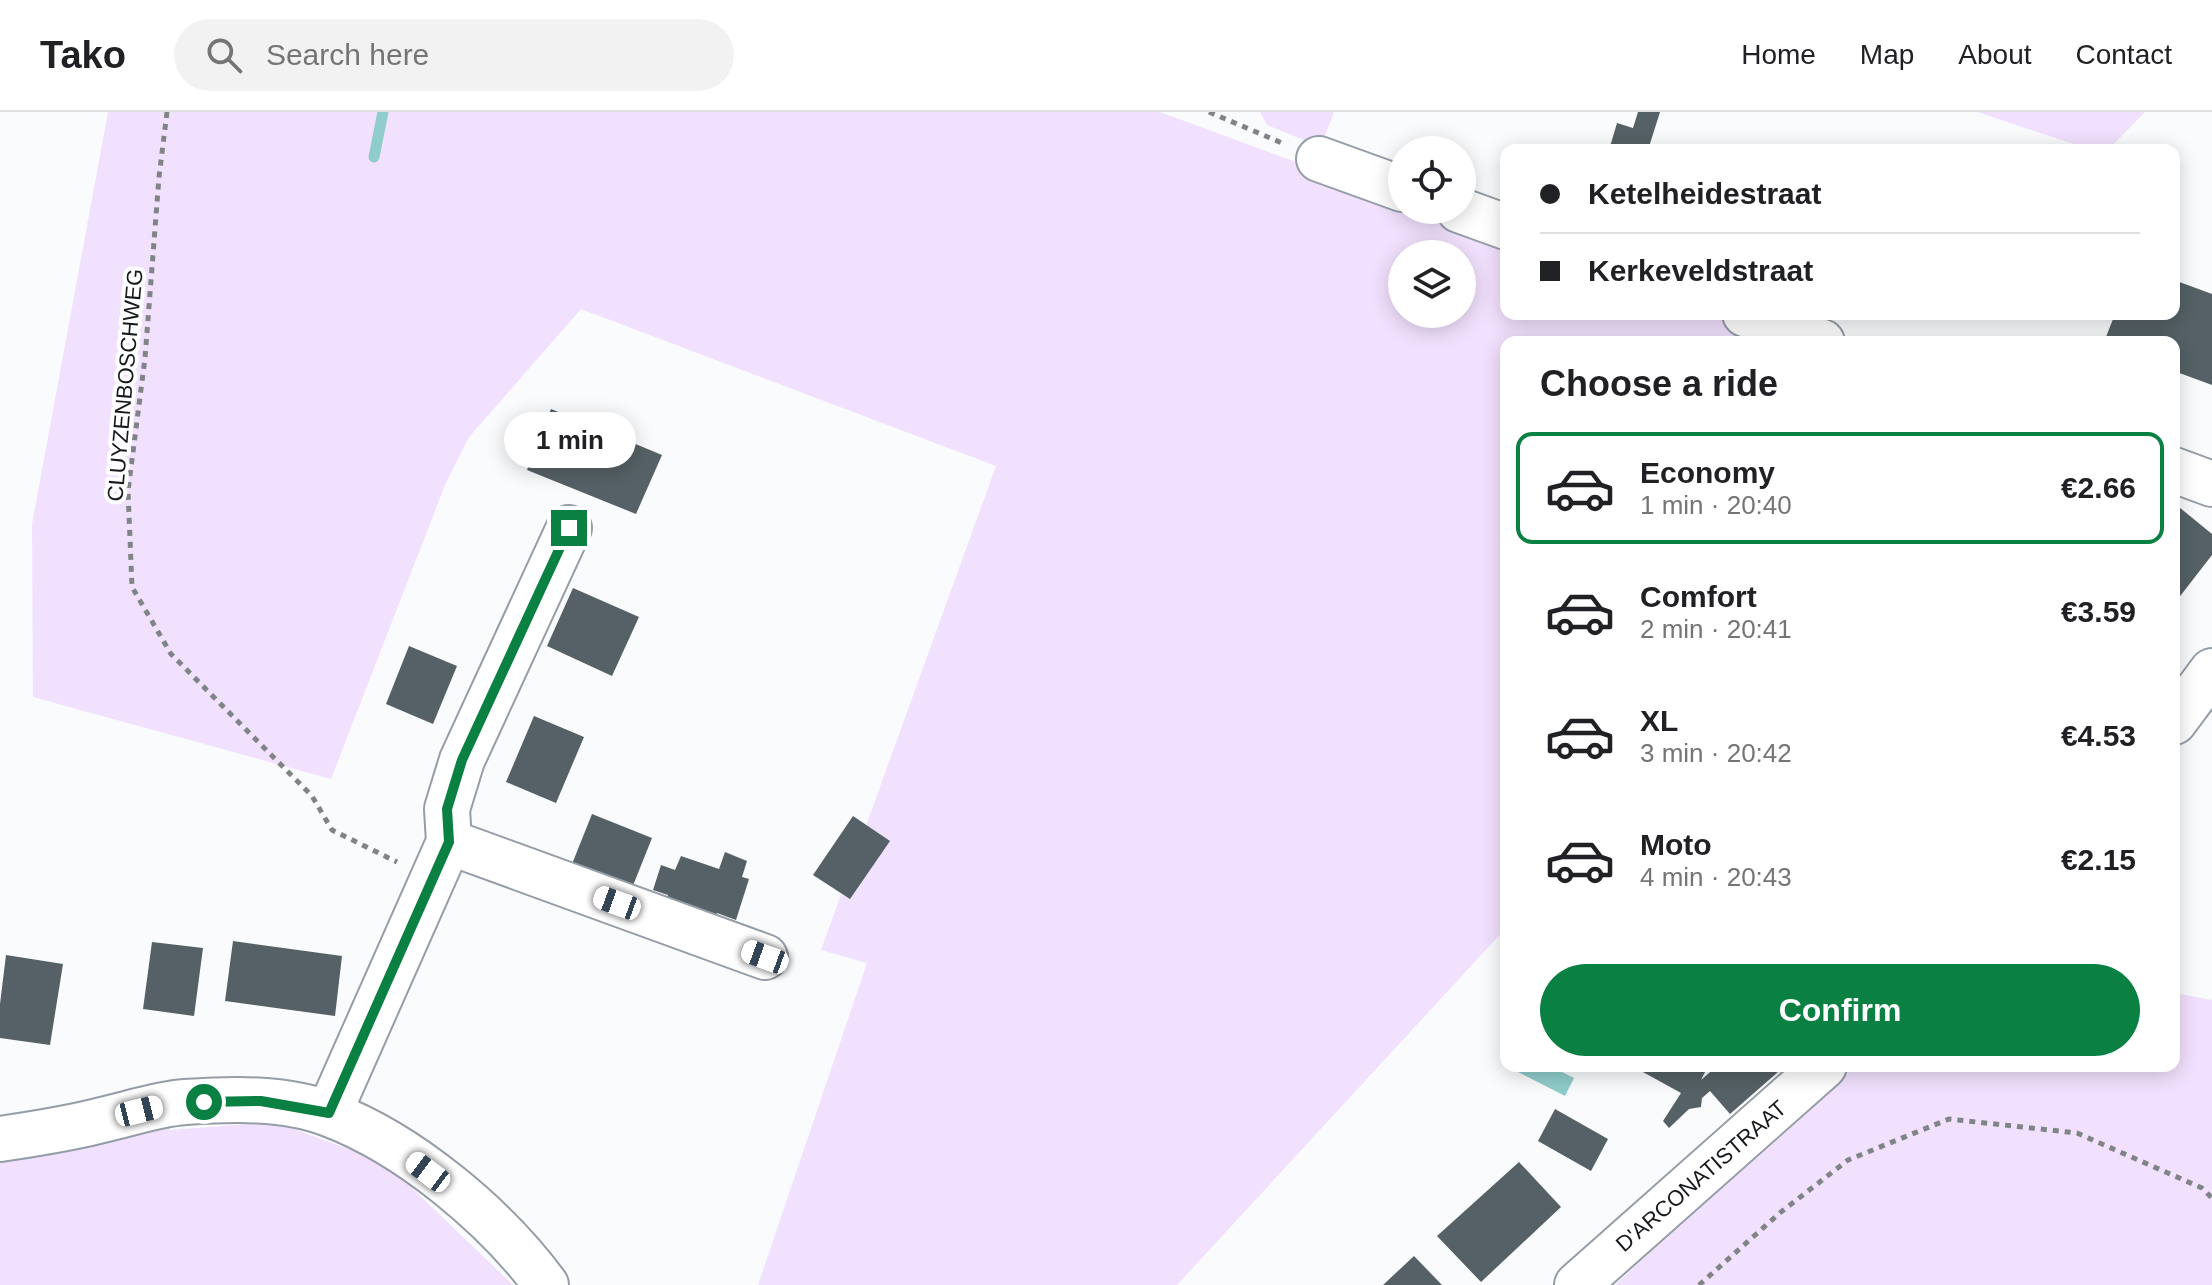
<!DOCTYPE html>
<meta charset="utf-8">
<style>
:root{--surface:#fff;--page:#f2f2f2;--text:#202124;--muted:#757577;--line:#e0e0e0;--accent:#0b8043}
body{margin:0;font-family:Helvetica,sans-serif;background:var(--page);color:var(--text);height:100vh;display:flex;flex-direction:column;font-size:30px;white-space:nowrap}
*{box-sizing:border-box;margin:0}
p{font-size:26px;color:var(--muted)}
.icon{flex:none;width:44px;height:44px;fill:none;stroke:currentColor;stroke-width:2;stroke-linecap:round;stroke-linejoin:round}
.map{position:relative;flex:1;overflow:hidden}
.sheet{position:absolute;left:1500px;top:224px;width:680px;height:736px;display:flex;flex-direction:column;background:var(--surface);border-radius:16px;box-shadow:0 4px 20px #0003}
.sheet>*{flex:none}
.guide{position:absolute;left:1500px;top:32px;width:680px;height:176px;border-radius:16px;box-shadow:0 4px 20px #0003;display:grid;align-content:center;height:176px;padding:0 40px;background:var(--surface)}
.fabs{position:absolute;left:1388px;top:24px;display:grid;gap:16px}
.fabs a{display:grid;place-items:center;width:88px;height:88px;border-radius:50%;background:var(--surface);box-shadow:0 4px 20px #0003;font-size:40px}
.end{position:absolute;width:36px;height:36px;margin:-18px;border:10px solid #0b8043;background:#fff;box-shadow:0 0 0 4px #fff}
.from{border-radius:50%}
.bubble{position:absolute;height:56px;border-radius:28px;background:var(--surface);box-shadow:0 4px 20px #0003;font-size:26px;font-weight:600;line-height:56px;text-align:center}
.car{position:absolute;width:24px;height:48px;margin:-24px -12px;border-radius:10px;box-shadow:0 0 6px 2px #0007;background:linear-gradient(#fff 24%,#345 0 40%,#fff 0 76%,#345 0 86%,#fff 0)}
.guide b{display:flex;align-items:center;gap:28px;height:76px;font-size:30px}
.guide b+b{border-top:2px solid var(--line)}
.guide i{width:20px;height:20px;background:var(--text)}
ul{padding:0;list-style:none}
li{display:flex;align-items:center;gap:24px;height:112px;margin:0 16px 12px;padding:0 24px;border:4px solid transparent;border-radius:16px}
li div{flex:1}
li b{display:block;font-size:30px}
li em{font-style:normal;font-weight:600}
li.selected{border-color:var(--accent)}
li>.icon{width:72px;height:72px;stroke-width:1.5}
h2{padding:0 40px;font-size:36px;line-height:96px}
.button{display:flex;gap:16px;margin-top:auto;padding:16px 40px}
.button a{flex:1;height:92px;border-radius:48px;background:var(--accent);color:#fff;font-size:32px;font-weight:600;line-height:92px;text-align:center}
header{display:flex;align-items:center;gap:48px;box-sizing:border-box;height:112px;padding:0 40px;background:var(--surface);border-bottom:2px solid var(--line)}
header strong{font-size:38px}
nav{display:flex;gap:44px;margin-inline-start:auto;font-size:28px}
.search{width:560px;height:72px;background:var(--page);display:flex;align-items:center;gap:20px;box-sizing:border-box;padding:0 28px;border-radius:44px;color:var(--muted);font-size:30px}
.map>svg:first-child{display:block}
.green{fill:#f2e1fe;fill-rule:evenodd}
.water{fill:#8fcccb}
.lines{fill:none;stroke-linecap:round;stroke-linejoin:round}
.stream{stroke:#8fcccb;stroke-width:11}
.building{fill:#556166}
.minor-casing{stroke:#959da7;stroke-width:48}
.path{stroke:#818486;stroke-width:5;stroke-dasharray:6 6;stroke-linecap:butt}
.minor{stroke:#fff;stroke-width:44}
.route{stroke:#0b8043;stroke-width:10}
.labels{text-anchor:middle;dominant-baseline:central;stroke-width:8;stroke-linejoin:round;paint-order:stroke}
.street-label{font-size:22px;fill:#15191c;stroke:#fff}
</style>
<header>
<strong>Tako</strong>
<div class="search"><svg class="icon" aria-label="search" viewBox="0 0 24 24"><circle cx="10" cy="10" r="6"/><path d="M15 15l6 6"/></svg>Search here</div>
<nav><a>Home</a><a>Map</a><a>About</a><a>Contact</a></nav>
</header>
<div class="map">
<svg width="2212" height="1173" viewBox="0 0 2212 1173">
<rect width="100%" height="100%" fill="#f9fbfd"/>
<path class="green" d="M108,0H1160L1402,89V98H1426L1506,128V202H1708L1783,230H1506V816L1177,1173H758L867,851L821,838L996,354L581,197L469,325L445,373L331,667L33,585L32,412ZM1402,142H1462V202H1402Z
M1260,0H1334L1318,42L1311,31L1267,13Z
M1977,0H2145L2108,38H2091Z
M2174,881L2212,888V1173H1615L1778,1020L1856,954H2174Z
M275,1010L386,1051L513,1173H0V1042L172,1013L169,1018Z"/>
<path class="water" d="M1517,954H1550L1574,966L1565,984L1514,958Z"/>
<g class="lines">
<path class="stream" d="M374,45L383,0"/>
</g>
<path class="building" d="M1638,0H1660L1648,38H1609L1617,11L1633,16Z
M2174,168L2212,182V273L2174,259V230H2104L2115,202H2174Z
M551,297L662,343L636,402L527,358Z
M2174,391L2212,422V443L2174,492Z
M573,476L639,505L612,564L547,534Z
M409,534L457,554L433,612L386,592Z
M534,604L584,625L556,691L506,670Z
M592,702L652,726L632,776L572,752Z
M853,704L890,729L850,787L813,763Z
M725,740L747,749L742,765L749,767L736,808L717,801L714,808L665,792L668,783L653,778L661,753L675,758L681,744L719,757Z
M233,829L342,844L335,904L225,889Z
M152,830L203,836L194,904L143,897Z
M6,843L63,852L50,933L0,926V892Z
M1632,954H1708L1701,968L1717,954H1785L1730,1002L1710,979L1702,986L1701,995L1689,997L1669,1016L1663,1009L1681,981Z
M1555,997L1608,1027L1591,1059L1538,1029Z
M1519,1050L1561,1095L1481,1170L1437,1124Z
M1414,1144L1442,1173H1383Z"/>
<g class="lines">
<defs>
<path id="minor" d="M1319,47L1402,77
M1459,98L1506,115
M1745,202L1822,230
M2174,358L2212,372
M2174,610L2212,559
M449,730L447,697L462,648L569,416
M329,1001L449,730L765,845
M0,1027C34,1022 68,1017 102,1008C129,1002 157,992 185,990C231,987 285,985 329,1002C409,1032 496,1105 546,1173
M1577,1173L1824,954"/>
</defs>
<use href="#minor" class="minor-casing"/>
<path class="path" d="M167,0L159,65L145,246L128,379L132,475L171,542L312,684L332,718L397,750
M1209,0L1282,31
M1699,1173L1781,1100L1848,1048L1949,1007L2077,1021L2202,1076L2212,1086"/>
<use href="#minor" class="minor"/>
</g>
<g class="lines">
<path class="route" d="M204,990L261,989L329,1001L449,730L447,697L462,648L569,416"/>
</g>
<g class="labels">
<g class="street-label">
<text transform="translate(125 273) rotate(-85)">CLUYZENBOSCHWEG</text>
<text transform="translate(1701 1064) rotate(-41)">D'ARCONATISTRAAT</text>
</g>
</g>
</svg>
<div class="fabs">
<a><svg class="icon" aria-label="locate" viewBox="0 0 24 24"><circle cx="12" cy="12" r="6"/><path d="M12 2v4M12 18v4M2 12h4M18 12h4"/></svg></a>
<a><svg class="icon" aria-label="layers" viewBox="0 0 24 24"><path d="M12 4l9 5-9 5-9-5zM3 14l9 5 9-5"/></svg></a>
</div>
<i class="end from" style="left:204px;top:990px"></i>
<i class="end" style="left:569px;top:416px"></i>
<div class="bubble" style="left:504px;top:300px;width:132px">1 min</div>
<i class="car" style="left:617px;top:791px;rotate:290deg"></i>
<i class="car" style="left:765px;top:845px;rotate:290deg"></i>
<i class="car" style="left:139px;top:999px;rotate:76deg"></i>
<i class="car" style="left:428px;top:1060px;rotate:307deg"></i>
<div class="guide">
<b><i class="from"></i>Ketelheidestraat</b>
<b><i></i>Kerkeveldstraat</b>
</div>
<section class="sheet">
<h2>Choose a ride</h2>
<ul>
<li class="selected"><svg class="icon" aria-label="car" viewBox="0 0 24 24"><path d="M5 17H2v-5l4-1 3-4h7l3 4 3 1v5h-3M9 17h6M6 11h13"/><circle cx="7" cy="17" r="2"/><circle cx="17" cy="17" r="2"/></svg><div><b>Economy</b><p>1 min · 20:40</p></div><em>€2.66</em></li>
<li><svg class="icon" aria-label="car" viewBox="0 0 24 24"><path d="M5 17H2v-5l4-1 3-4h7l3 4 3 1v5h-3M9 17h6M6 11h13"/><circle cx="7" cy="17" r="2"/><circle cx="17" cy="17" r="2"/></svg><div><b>Comfort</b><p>2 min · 20:41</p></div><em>€3.59</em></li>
<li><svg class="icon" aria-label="car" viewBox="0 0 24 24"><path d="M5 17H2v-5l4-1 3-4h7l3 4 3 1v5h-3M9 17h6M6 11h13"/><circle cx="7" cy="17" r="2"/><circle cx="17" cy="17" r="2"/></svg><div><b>XL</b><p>3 min · 20:42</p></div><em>€4.53</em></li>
<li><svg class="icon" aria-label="car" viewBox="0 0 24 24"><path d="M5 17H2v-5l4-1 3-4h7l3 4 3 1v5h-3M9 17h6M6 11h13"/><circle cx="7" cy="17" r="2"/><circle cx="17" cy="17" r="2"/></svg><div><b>Moto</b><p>4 min · 20:43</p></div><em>€2.15</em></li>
</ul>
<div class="button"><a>Confirm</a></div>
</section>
</div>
